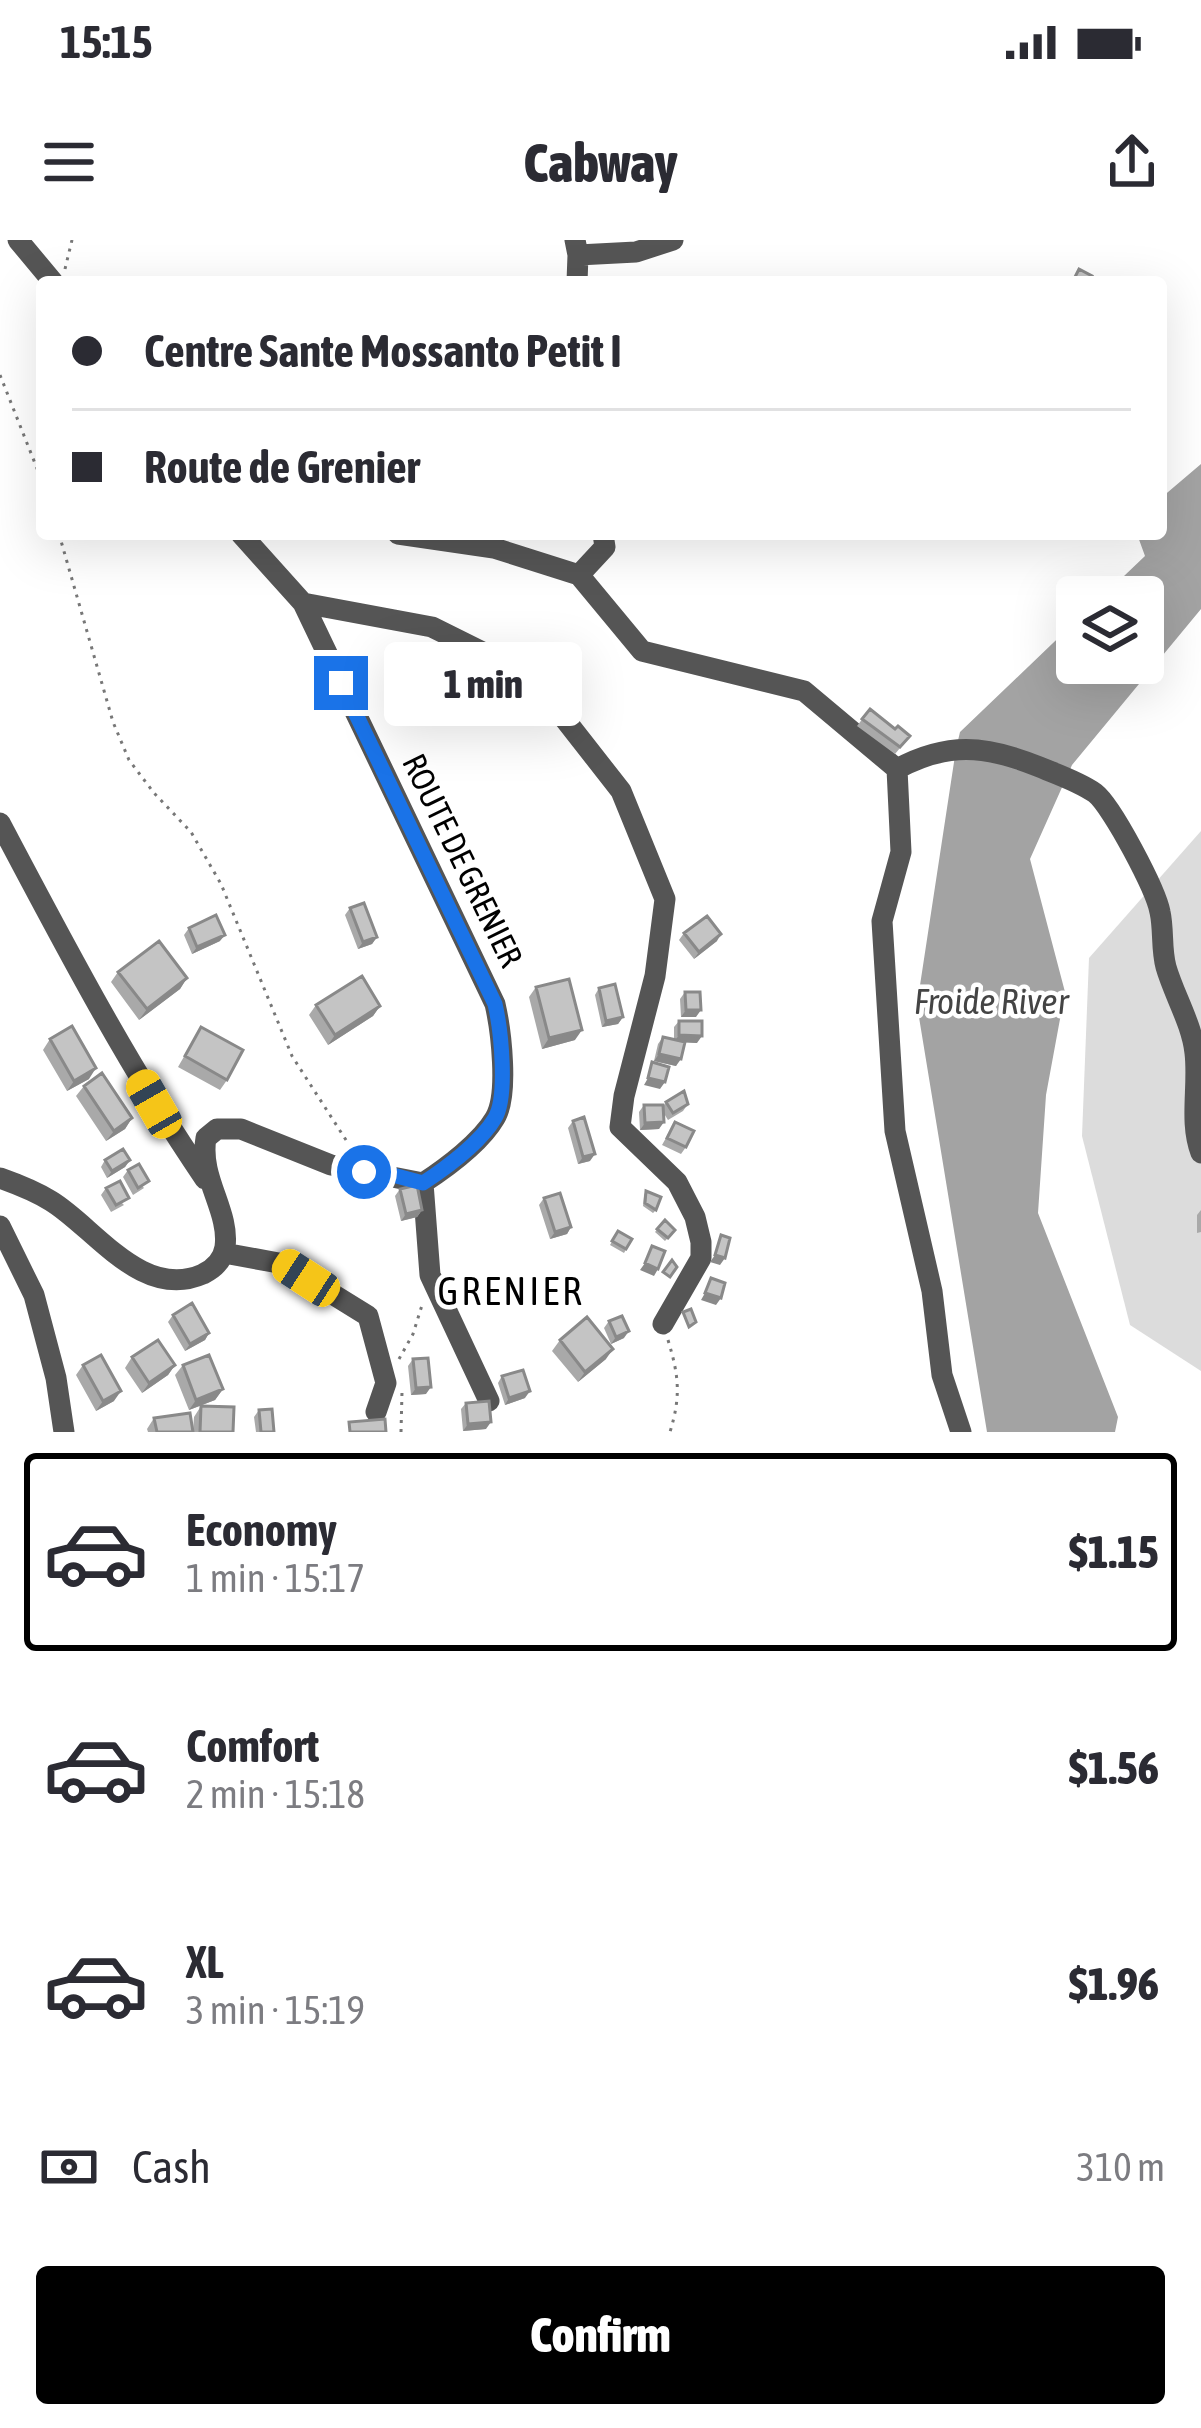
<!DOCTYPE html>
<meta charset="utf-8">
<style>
:root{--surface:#fff;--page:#f2f2f3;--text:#2b2b33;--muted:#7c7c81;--line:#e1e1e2;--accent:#000}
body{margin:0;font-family:"Asap Condensed",sans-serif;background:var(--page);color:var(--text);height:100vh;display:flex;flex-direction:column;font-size:45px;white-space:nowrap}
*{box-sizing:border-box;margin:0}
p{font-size:39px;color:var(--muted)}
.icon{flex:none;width:66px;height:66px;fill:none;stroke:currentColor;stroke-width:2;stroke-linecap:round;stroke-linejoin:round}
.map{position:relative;height:1192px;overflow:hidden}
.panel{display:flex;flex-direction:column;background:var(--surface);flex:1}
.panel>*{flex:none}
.banner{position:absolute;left:36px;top:36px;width:1131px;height:264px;border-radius:12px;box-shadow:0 12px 48px #0002;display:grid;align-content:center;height:264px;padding:0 36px;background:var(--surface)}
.tools{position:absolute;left:1056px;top:336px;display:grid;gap:24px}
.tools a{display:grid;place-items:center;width:108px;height:108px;border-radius:12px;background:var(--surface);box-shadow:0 12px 48px #0002;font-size:60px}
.end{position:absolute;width:54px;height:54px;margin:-27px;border:15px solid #1a73e8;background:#fff;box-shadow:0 0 0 6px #fff}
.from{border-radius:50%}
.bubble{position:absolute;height:84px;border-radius:12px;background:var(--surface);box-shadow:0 12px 48px #0002;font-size:39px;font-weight:800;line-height:84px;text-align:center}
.car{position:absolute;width:36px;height:72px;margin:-36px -18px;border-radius:15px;box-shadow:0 0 9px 3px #0007;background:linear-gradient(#f5c518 24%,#345 0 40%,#f5c518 0 76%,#345 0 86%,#f5c518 0)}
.banner b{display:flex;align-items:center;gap:42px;height:114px;font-size:45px}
.banner b+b{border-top:3px solid var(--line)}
.banner i{width:30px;height:30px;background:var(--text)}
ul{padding:21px 0 0;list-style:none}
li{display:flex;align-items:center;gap:36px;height:198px;margin:0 24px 18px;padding:0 12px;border:6px solid transparent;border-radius:12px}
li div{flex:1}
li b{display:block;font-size:45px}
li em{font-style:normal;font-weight:800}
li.active{border-color:var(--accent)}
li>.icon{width:108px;height:108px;stroke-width:1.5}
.pay{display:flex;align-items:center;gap:30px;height:132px;padding:0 36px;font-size:45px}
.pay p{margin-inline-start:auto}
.action{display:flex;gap:24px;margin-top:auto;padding:24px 36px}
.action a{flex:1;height:138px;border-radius:12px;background:var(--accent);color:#fff;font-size:48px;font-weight:800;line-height:138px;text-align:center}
.status{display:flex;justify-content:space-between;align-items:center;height:84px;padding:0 60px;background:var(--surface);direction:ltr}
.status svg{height:33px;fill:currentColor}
header{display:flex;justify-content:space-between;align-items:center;height:156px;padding:0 36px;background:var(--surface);font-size:54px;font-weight:800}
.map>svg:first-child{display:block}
.green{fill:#dcdcdc}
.water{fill:#a3a3a3}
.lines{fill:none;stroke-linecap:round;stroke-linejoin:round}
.path{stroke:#777;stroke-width:3;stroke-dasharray:3 6;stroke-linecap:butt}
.minor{stroke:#555;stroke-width:21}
.wall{fill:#a9a9a9}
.shaded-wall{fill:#898989}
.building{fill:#c4c4c4;stroke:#898989;stroke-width:3}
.route{stroke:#1a73e8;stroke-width:15}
.labels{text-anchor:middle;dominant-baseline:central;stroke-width:9;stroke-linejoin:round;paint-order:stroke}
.street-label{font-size:33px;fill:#000;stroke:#fff}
.water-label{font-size:36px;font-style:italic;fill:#444;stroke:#fff}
.quarter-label{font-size:39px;letter-spacing:3px;fill:#000;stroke:#fff}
</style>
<div class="status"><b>15:15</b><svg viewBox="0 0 49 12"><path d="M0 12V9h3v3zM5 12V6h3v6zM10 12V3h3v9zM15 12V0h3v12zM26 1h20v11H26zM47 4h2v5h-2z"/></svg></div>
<header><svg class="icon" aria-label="menu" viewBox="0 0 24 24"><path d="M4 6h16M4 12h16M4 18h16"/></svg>Cabway<svg class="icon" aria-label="share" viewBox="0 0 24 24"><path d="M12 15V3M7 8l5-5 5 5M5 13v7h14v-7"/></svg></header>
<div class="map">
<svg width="1201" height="1192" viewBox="0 0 1201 1192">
<rect width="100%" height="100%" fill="#fff"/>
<path class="green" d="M1201,591V1131L1130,1085L1082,896L1089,718Z"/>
<path class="water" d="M1201,224V369L1072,525L1030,619L1065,752L1046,855L1038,973L1118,1177L1115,1192H987L917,765L956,509L960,492L1077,380V423H1143V357H1102L1145,316L1137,294H1161V258Z"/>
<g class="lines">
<path class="path" d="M65,29L72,0
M0,135L42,241
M59,294L113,482L129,520L154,553L191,592L221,644L292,816L355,914
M668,1100C679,1136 681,1156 670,1192
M399,1119L413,1094L423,1062
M401,1192L402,1152"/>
<path class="minor" d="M18,0L53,42
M575,0L578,15L577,42
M578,15L636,12L673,0
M398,294L494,308L579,335L642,411L804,451L897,529C947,502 985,505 1037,526C1056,534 1078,541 1095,553C1112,566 1156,650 1160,672C1164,690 1161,709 1166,727C1174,755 1192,784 1195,813C1199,846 1189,882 1201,913
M579,335L605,307L603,294
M303,363L432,387L531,436L621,551L665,659L655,736L624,856L620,887L677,942L695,977L701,1002V1018L663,1084
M897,529L901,612L882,681L895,891L932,1051L942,1135L961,1192
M0,583C64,704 127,825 205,939
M0,938C17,944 35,951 51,961C94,987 142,1061 203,1034C215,1028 223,1020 225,1007C230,971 199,938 206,898L217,889H241L331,925L423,943C446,928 481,902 495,878C509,855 501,790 495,764L303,363L241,294
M423,943L430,1035L489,1161
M0,986L34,1055L56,1138L64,1192
M224,1013L284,1024L368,1076L386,1143L376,1172"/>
</g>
<path class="wall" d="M870,469L895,489L910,496L895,514L857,486Z
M350,668L377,697L372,704L358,709L345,675Z
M189,688L220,701L192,714L184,695Z
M684,693L717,701L694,719L679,700Z
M118,732L187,738L180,749L139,780L111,742Z
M536,747L575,800L542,809L529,757Z
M599,748L623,777L618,784L602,787L595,755Z
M685,752L696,777H681L680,759Z
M316,765L380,766L373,776L328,805L309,775Z
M679,781L697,803L685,802L676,826L654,821L658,804L663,797L674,800V787Z
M201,787L227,840L220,850L178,827Z
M50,799L89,839L67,851L43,810Z
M84,846L132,878L125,889L106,901L76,856Z
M666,862L688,864L683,871L668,880L663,872L659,889L640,890L639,872L644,865L663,867Z
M573,881L590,921L578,924L568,888Z
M675,882L686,907L681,914L662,905Z
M105,920H130L125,927L107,938L101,927Z
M128,930L144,948L133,955L123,937Z
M106,948L124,965L111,972L101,955Z
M400,949L422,970L417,977L401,981L395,956Z
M646,951L656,970L653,973L643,966L644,955Z
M544,958L571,987L567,994L550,999L539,965Z
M1201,970V992L1197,993V975Z
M665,980L675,990L665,1001L655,992Z
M618,991L632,999L624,1013L610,1005Z
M173,1075L209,1093L205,1100L185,1111L168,1082Z
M609,1081L624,1098L611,1104L604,1088Z
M560,1100L606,1119L578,1142L552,1111Z
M132,1117L175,1125L168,1135L142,1153L125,1128Z
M413,1119L426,1154L411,1155L408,1126Z
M83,1125L114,1161L96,1171L76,1135Z
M183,1125L223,1149L215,1160L189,1170L175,1135Z
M502,1136L525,1158L505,1165L498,1143Z
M466,1163L486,1189L463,1191L461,1169Z
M201,1166L233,1192H148L147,1189L154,1178L193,1191L194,1177Z
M259,1170L274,1192H256L254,1177Z"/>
<path class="shaded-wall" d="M721,694L717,701L694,719L699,712Z
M225,695L220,701L192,714L197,707Z
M377,697L372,704L358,709L363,702Z
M187,738L180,749L139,780L147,769Z
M380,766L373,776L328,805L335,795Z
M686,770H701L696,777H681Z
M623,777L618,784L602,787L606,781Z
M582,790L575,800L542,809L549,798Z
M679,795L702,796L697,803L674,802Z
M659,814L681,819L676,826L654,821Z
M96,828L89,839L67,851L74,841Z
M648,838L665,842L660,849L644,845Z
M132,878L125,889L106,901L114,891Z
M664,882L659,889L640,890L645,883Z
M595,914L590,921L578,924L583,917Z
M130,920L125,927L107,938L112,931Z
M422,970L417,977L401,981L406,974Z
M571,987L567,994L550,999L555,992Z
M715,1015L725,1018L720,1025L710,1022Z
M645,1023L658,1029L654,1036L640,1030Z
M705,1053L721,1058L716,1065L701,1060Z
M629,1091L624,1098L611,1104L616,1097Z
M209,1093L205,1100L185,1111L190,1104Z
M613,1109L606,1119L578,1142L585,1132Z
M175,1125L168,1135L142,1153L149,1143Z
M431,1147L426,1154L411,1155L416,1148Z
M223,1149L215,1160L189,1170L196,1160Z
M121,1151L114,1161L96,1171L103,1161Z
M530,1151L525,1158L505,1165L509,1158Z
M491,1182L486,1189L463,1191L468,1184Z"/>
<path class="building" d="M1079,29L1092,36L1089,42L1073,41Z
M870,469L895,489L898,486L910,496L900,507L862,479Z
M364,663L377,697L363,702L350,668Z
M216,675L225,695L197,707L189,688Z
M707,676L721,694L699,712L684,693Z
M159,701L187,738L147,769L118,732Z
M362,736L380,766L335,795L316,765Z
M569,739L582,790L549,798L536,747Z
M615,744L623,777L606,781L599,748Z
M685,752H700L701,770H686Z
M679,781H702V796L679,795Z
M72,786L96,828L74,841L50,799Z
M201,787L243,810L227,840L185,816Z
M663,797L685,802L681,819L659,814Z
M652,822L669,827L665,842L648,838Z
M102,833L132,878L114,891L84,846Z
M684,851L688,864L673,873L666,862Z
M644,865H663L664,882L645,883Z
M584,877L595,914L583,917L573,881Z
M675,882L694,891L686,907L667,898Z
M123,909L130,920L112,931L105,920Z
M139,924L149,941L138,948L128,930Z
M120,941L129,958L116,965L106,948Z
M417,945L422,970L406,974L400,949Z
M646,951L661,957L656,970L645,963Z
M560,953L571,987L555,992L544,958Z
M665,980L675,990L668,998L657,989Z
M618,991L632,999L626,1009L612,1001Z
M721,995L730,998L725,1018L715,1015Z
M652,1006L665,1011L658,1029L645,1023Z
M672,1020L677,1027L670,1037L663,1032Z
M711,1038L725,1043L721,1058L705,1053Z
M192,1063L209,1093L190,1104L173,1075Z
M691,1069L696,1082L689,1087L683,1072Z
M622,1076L629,1091L616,1097L609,1081Z
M587,1077L613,1109L585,1132L560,1100Z
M158,1100L175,1125L149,1143L132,1117Z
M101,1115L121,1151L103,1161L83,1125Z
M209,1115L223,1149L196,1160L183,1125Z
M428,1118L431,1147L416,1148L413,1119Z
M523,1130L530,1151L509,1158L502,1136Z
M489,1161L491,1182L468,1184L466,1163Z
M201,1166L234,1167L233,1192H200Z
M272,1169L274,1192H261L259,1170Z
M190,1173L193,1192H157L154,1178Z
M385,1179L386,1192H350L349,1182Z"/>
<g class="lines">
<path class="route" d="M341,443L495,764C501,790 508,856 495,878C481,902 446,928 423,943L389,934L364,932"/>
</g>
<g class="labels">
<g class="street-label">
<text transform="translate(463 620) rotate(64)">ROUTE DE GRENIER</text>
</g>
<g class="water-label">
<text x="991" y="761">Froide River</text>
</g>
<g class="quarter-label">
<text x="511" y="1051">GRENIER</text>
</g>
</g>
</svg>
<div class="tools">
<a><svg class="icon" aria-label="layers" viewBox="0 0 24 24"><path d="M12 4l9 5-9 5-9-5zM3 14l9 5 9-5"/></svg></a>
</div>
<i class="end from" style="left:364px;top:932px"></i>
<i class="end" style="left:341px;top:443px"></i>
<div class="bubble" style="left:384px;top:402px;width:198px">1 min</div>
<i class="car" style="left:154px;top:864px;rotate:330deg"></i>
<i class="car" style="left:306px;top:1038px;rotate:303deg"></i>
<div class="banner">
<b><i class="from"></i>Centre Sante Mossanto Petit I</b>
<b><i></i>Route de Grenier</b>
</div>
</div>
<section class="panel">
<ul>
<li class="active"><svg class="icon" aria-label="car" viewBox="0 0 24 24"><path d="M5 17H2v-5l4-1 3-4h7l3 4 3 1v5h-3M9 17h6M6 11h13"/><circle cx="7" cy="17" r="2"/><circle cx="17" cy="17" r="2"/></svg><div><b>Economy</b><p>1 min · 15:17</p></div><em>$1.15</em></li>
<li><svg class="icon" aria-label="car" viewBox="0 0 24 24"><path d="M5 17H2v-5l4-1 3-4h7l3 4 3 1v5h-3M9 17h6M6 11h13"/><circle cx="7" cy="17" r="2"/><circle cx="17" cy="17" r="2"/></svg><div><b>Comfort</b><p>2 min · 15:18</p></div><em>$1.56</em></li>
<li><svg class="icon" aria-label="car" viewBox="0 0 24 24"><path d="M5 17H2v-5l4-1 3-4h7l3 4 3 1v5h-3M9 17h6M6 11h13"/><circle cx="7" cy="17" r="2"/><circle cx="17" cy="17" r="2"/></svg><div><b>XL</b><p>3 min · 15:19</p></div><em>$1.96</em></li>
</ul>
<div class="pay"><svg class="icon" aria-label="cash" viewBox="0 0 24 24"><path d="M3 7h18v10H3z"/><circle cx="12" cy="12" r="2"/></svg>Cash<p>310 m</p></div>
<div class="action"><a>Confirm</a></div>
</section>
